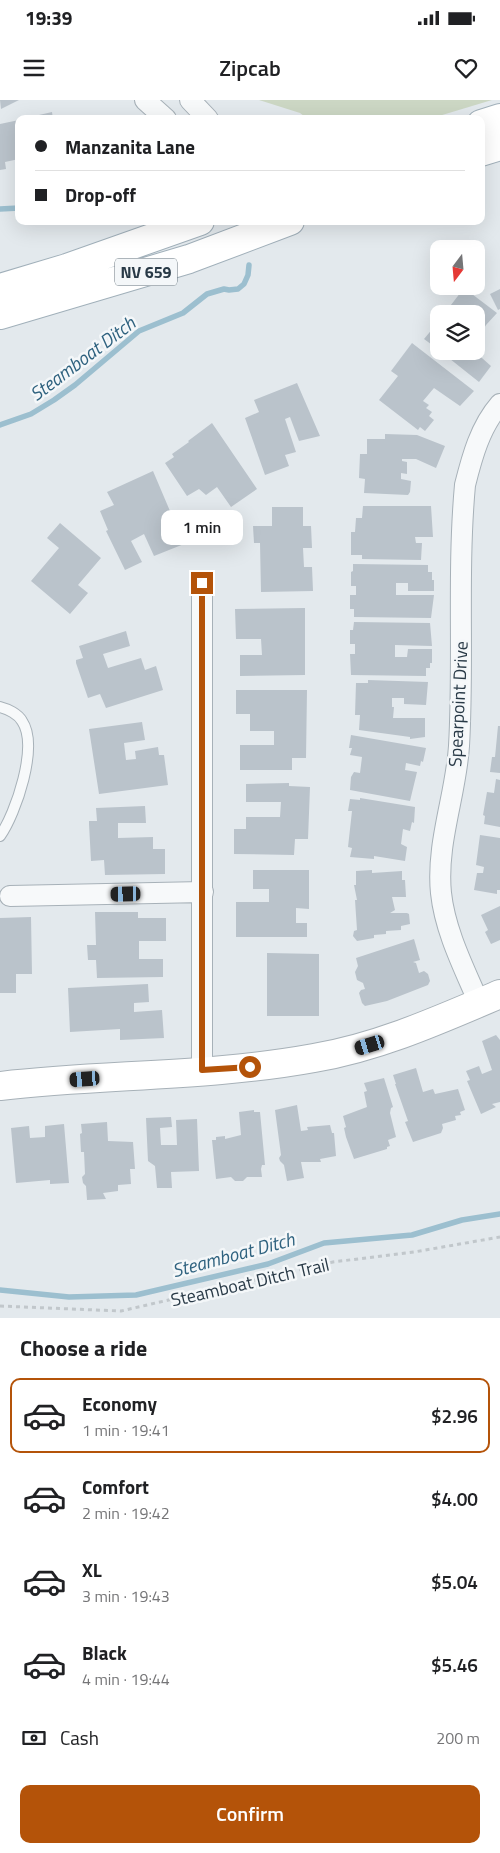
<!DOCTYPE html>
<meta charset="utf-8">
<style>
:root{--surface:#fff;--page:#f2f2f2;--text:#202124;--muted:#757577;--line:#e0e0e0;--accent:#b45309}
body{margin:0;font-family:"Titillium Web",sans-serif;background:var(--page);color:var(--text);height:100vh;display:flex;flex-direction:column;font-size:19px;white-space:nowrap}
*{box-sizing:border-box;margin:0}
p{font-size:16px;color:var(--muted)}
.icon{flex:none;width:28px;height:28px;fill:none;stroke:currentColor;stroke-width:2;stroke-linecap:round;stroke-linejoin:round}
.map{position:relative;height:1218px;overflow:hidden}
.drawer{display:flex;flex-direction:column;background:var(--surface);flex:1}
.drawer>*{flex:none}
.top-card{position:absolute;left:15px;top:15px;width:470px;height:110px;border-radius:10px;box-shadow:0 5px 20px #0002;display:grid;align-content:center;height:110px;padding:0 20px;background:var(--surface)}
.needle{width:32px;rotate:196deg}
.fabs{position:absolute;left:430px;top:140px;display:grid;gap:10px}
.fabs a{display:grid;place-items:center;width:55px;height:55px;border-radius:10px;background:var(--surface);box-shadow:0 5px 20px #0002;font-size:25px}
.end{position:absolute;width:22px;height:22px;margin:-11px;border:6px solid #b45309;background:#fff;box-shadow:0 0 0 2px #fff}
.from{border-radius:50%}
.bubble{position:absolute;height:35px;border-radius:10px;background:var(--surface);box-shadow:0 5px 20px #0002;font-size:16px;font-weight:600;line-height:35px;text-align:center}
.car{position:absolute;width:15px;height:30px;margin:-15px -8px;border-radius:6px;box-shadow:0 0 4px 1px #0007;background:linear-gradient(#222 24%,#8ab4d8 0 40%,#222 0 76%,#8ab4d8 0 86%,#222 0)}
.top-card b{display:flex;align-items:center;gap:18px;height:48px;font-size:19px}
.top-card b+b{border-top:1px solid var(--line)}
.top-card i{width:12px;height:12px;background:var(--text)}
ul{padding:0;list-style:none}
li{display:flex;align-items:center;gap:15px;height:75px;margin:0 10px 8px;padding:0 10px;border:2px solid transparent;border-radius:10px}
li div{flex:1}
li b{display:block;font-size:19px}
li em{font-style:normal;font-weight:600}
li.active{border-color:var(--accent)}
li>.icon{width:45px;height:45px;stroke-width:1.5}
h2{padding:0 20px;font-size:22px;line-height:60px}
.pay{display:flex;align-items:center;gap:12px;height:55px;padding:0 20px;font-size:19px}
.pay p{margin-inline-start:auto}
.action{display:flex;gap:10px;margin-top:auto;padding:10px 20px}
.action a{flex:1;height:58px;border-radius:10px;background:var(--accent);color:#fff;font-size:20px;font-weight:600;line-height:58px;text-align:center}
.status{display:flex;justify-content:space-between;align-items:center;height:35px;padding:0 25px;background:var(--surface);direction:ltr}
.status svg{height:14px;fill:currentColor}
header{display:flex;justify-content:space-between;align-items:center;height:65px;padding:0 20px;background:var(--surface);font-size:22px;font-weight:600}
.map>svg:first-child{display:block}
.green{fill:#ccd7c4}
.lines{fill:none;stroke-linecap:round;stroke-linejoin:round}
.stream{stroke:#9cbfcf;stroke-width:5.5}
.building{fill:#bac3cb}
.lane-casing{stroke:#a7b1b8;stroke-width:12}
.street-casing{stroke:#a7b1b8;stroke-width:22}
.secondary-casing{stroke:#a7b1b8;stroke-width:30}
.primary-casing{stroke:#a1b0ba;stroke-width:30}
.path{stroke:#c1c7cb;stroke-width:3;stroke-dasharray:4 4;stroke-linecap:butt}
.lane{stroke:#f7f9fa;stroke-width:10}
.street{stroke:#f7f9fa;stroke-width:20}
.secondary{stroke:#fff;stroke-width:28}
.primary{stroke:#fff;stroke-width:28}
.route{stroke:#b45309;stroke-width:6}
.labels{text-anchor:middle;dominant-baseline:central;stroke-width:5;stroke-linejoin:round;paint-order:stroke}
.shield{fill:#f4f7f9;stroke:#66737c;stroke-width:1}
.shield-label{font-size:16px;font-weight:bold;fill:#293a47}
.street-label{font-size:18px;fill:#293a47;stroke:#f4f7f9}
.water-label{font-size:19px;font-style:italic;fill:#2f627f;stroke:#f4f7f9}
</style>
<div class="status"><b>19:39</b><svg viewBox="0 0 49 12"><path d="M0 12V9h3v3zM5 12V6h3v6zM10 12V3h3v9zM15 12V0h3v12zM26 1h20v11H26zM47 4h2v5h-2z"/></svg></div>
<header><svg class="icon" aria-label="menu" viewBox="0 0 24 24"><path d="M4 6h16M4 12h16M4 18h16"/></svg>Zipcab<svg class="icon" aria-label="heart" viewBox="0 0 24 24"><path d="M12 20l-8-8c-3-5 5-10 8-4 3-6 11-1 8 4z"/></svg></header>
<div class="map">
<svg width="500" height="1218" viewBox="0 0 500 1218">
<rect width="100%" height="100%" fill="#e3e9ed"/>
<path class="green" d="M259,0H492L429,19H308L300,13Z"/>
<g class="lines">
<path class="stream" d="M0,109L19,108
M0,325L31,314L54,300L75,285L139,231L183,213L207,194L224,189L229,190L238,189L244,184L248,175L249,165
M0,1190L69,1197L136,1195L268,1164L324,1143L412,1135L462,1120L500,1114"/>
</g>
<path class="building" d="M0,0H19L1,9Z
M52,12L53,19H26V18Z
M19,20V59L5,62L6,69L0,70V24Z
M464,188L497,213L486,225L476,242V214H444Z
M500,189V209L498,210L490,194Z
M439,221V250L424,239Z
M412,243L474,291L460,306L434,288L423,301L429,305L426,308L432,312L429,316L434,320L425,331L420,327L418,330L379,300L398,276L391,271Z
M440,251H474L491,266L479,282Z
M297,283L320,336L299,341L290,317L285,319L296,352L285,355L289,366L265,375L245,318L259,312L254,300Z
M212,323L257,389L231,407L217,387L206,395L199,389L187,396L165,363L174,357L172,354L189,342L188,341Z
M385,334L417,335L445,346L436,368L416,359H402V361L407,362V374L401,373V379L411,381L410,392L408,395L364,393L365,379L359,378L360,354H367V339H385Z
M153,371L184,444L154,456L144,434L131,441L142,462L125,470L106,431L108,430L100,411L114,405L107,392Z
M363,406H431L433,437H415L416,443H422L421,460L362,459V455H351V432H355L356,418H362Z
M272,407H303V426H311L312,448H303L304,467H312L313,491L261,492L260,443H254L253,426H272Z
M60,423L101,458L78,485L88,493L70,514L31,481L59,448L47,438Z
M353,464L428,465V472H432V480H434V491H408V483H396V495H434L431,518L354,517V509H350V495H356V486H351V472L353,471Z
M305,508V575L240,576V555H262L261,539H236L235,509Z
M354,522L430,523L432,546L395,545V557H407L408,549H432V563H430V568H426V576L351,575L350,554H355V544H350V530H353Z
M126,531L130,546L103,554L108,568L141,558L145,570L156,566L163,590L106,608L100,594L88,598L76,563V560L83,558L79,546Z
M368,580L428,582L426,605L404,604V598H392V607H394L393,618H425V637L410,639V637L359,630L360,615H355L356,583H368Z
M236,590H307L306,658H292V670H240V645H274V631H250V614H236Z
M142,622L145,640L124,643L126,660L136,659L135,651L158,647L159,655H164L168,685L99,694L89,629Z
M498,626H500V673L490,672L492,657H495Z
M351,635L426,648L423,662L421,661L420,666L406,663L405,670L417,672L410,701L350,690L351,677L354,672L360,673L362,657L350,655L352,648H349Z
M496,679L500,680V727L484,724L485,716L483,715L487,692L494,693Z
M289,683V686L310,687L308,739H295L294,755L234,754V729H246V717H280L281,702H246V684Z
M360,698L415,707L414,723L412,722L410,731L403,729L401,744L407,747L405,761L374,756V759L350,757L352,748L348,747L352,711H348L350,699L360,700Z
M145,706L146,723H118V738L153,737V749H165V774L105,775L104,760L91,761L89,724V721H97L96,708Z
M480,735L500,738V790H497V794L474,790L477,773H483L484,767L476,765Z
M253,770H309V809L296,808V823H307V837H236V802H269V789H253Z
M372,770V773L402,771V780H405L406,797H392L395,810L390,813H407L409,814L410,824L401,826V830L386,831V834L374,835V838L357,841L353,836L354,831L357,830L355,800H357L354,785H356V771Z
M500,806V840L491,844L485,832L488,830L481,815Z
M95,812H138V818H166V841H139V859H163V877L97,878L96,860H88L87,845H96Z
M31,817L32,874H16V893H0V818Z
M414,839L420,860L413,862L416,863L419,873L424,871L428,874L430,881L428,885L387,901L365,906L362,903L359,893L361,890L365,889L363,883L357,880L355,872L358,866L356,858Z
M267,853L319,854V916H267Z
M148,884L149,902L134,903V912L162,910L164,938L120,940V929L70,932L68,888Z
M496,935L500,940V1002L492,1004L496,1007L481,1014L467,981L470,980L466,971L479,966L482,974L492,970L482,941Z
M416,968L423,992L433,989L435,994L458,989L465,1010L460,1012L461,1015L455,1016L456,1020L442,1024L443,1028L441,1033L413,1042L405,1022L408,1021L395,984H396L393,975Z
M384,978L393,1007L391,1008L390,1013L396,1037L388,1040L390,1046L387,1047V1049L354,1059L346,1037L344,1028L346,1027L343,1016L367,1007L364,992L367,991L364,983Z
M297,1005L301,1031L308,1030L307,1027L330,1025L332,1033H334L336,1056L320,1059L321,1062H301L304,1078L287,1081L284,1065L280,1061L279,1058L281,1055L275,1010Z
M254,1010V1012H260L265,1065H262L261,1069L262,1077H247L243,1081H235L231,1077L216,1079L212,1040H216V1037L225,1036V1039L241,1035L239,1012Z
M171,1017L172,1027L160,1028L161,1045H177L176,1020L197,1019L199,1071L171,1072L172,1088H157L155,1066L148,1061L146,1018Z
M107,1022L108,1041L133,1042L135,1069H130L131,1084L118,1085V1091L103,1093L106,1099L87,1100L86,1086L83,1083L82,1077L85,1074L84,1052H81L80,1034L82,1033L81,1024Z
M64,1024L69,1083L50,1084V1080L16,1083L11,1028L29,1026L30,1038L45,1037V1026Z"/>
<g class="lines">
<defs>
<path id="lane" d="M0,607C8,609 18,614 22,621C39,646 16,713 0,736"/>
<path id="street" d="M145,0L166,19
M190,0L208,19
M10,796L203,792
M479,903C464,868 445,831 441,793C436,743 456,695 459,646C464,560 457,472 465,385C472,357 480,327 500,304
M202,971V483"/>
<path id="secondary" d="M0,986C104,974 210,977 314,958C379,947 439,920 500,894"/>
<path id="primary" d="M481,24L500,18
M481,52L500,46
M0,188L67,168L200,121
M0,215L189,159L290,121"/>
</defs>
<use href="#lane" class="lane-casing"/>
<use href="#street" class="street-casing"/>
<use href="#secondary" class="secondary-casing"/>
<use href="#primary" class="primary-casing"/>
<path class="path" d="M0,1206L121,1211L333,1162L414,1152L500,1137"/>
<use href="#lane" class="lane"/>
<use href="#street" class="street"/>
<use href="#secondary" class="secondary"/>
<use href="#primary" class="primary"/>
</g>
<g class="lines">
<path class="route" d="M202,483V970L250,967"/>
</g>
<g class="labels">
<rect class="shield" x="115" y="158.5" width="62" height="27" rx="4"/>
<g class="shield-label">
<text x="146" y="172">NV 659</text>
</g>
<g class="street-label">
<text transform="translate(458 604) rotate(-87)">Spearpoint Drive</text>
<text transform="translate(250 1182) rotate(-13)">Steamboat Ditch Trail</text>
</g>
<g class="water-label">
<text transform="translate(82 258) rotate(-37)">Steamboat Ditch</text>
<text transform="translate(233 1154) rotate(-15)">Steamboat Ditch</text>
</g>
</g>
</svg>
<div class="fabs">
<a><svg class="needle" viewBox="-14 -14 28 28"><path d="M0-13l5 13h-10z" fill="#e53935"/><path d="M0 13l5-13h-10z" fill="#757577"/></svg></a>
<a><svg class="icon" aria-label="layers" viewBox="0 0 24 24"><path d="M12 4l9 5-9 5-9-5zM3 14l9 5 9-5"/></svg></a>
</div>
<i class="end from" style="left:250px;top:967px"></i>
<i class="end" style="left:202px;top:483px"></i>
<div class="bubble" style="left:161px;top:410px;width:82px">1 min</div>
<i class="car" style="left:126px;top:794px;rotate:269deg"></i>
<i class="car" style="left:370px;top:945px;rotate:253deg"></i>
<i class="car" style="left:85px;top:979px;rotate:266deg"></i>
<div class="top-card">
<b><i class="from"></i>Manzanita Lane</b>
<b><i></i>Drop-off</b>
</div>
</div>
<section class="drawer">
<h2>Choose a ride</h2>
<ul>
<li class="active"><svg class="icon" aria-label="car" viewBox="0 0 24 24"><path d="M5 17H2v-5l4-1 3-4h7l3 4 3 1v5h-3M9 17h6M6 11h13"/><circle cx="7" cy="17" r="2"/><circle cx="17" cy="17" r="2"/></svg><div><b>Economy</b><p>1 min · 19:41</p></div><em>$2.96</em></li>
<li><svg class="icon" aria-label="car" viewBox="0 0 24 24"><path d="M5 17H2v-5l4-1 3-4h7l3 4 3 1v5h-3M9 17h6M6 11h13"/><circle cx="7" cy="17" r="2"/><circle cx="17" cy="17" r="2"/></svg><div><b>Comfort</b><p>2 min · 19:42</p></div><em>$4.00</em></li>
<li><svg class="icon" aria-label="car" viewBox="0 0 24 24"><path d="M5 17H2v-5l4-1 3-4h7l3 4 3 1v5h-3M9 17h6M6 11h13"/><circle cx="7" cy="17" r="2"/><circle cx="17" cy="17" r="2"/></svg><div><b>XL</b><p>3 min · 19:43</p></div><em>$5.04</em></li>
<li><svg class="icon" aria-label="car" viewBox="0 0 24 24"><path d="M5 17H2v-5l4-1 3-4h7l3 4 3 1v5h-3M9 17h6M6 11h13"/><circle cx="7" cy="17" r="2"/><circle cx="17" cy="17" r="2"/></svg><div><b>Black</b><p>4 min · 19:44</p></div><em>$5.46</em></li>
</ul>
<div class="pay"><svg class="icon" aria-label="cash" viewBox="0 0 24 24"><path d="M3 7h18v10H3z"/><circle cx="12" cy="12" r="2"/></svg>Cash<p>200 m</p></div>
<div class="action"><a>Confirm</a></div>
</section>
